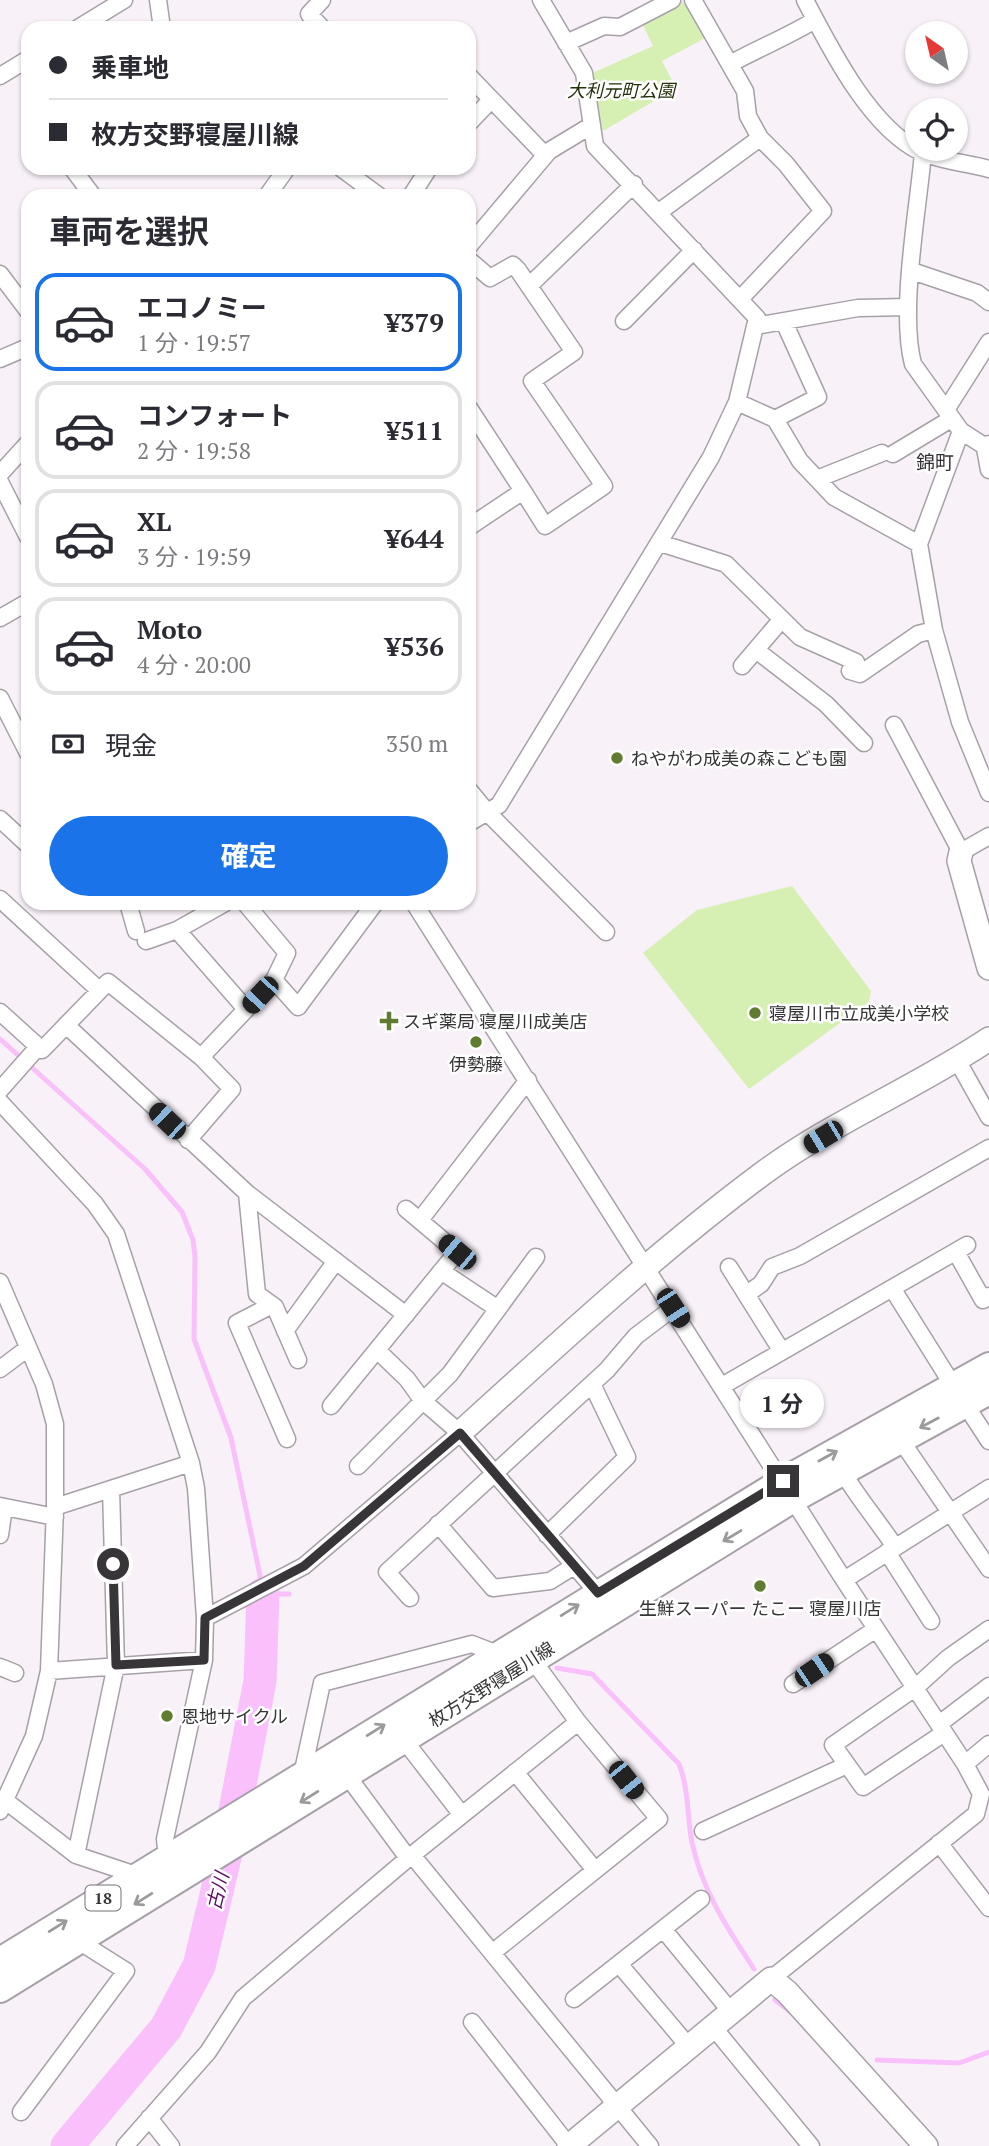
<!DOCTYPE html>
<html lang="ja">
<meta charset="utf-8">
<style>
:root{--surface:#fff;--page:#f2f2f3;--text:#2b2b33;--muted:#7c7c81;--line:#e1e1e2;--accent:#1a73e8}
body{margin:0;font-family:"PT Serif","Noto Sans JP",serif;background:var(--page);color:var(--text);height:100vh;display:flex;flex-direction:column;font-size:26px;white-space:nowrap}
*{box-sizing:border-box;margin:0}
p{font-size:23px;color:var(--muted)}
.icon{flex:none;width:38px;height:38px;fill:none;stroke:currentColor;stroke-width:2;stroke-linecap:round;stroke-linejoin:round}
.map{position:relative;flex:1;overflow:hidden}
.side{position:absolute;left:21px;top:189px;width:455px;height:721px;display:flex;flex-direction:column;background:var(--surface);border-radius:21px;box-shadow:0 2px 5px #0004}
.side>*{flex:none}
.banner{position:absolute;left:21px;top:21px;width:455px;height:154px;border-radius:21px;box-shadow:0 2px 5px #0004;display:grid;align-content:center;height:154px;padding:0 28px;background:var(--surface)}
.needle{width:46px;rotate:326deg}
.buttons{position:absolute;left:905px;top:21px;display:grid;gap:14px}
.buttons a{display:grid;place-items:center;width:63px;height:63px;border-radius:50%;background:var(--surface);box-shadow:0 2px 5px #0004;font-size:35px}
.end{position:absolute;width:32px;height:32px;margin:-16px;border:9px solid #383538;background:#fff;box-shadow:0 0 0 4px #fff}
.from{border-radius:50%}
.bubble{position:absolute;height:49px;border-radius:24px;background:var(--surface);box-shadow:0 2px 5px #0004;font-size:23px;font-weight:700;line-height:49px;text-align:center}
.car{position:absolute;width:21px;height:42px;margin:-21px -10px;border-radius:9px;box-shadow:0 0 5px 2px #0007;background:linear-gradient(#222 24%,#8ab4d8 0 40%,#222 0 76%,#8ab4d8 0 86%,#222 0)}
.banner b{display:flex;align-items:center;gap:24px;height:66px;font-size:26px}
.banner b+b{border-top:2px solid var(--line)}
.banner i{width:18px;height:18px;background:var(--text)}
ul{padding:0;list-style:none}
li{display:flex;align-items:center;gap:21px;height:98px;margin:0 14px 10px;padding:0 14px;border:4px solid var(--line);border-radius:21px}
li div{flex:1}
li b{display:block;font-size:26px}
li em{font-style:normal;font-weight:700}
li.selected{border-color:var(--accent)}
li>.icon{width:63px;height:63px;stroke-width:1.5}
h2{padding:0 28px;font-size:32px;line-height:84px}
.pay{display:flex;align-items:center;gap:18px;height:77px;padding:0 28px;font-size:26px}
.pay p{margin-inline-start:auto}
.button{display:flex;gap:14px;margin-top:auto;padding:14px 28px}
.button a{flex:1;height:80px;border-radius:42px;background:var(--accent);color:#fff;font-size:28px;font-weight:700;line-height:80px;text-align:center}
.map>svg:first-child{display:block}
.green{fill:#d6efb3}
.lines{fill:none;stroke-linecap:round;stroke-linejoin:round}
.stream{stroke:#f9c0fb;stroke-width:5}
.river{stroke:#f9c0fb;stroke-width:33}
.street-casing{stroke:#a7a0a8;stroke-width:19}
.secondary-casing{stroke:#a7a0a8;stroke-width:26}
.primary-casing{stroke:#a7a0a8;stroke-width:30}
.street{stroke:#fff;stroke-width:16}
.secondary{stroke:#fff;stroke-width:23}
.primary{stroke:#fff;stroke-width:26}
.oneway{stroke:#9c9a9c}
.route{stroke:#383538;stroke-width:9}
.poi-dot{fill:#607c30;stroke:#fff;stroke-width:2.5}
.labels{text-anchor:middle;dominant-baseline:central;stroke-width:5;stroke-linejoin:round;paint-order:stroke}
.shield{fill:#fff;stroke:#747274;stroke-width:2}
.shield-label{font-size:16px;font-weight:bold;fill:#383538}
.park-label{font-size:18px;font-style:italic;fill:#23310a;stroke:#fff}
.poi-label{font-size:18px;fill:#383538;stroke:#fff;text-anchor:start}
.street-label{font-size:18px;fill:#383538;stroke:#fff}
.neighbourhood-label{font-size:19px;fill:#363036;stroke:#fff}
.water-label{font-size:19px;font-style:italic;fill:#600965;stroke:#fff}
</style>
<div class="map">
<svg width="989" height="2146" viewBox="0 0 989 2146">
<rect width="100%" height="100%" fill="#f8f1f8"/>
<path class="green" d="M679,1L692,6L709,36L662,61L676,88L603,131L588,75L653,46L641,21Z
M792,886L871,991L869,1002L749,1089L643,953L697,910Z"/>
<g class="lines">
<path class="stream" d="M0,1039L145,1169L182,1212L193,1240L195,1256L194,1339L231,1438L262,1585
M264,1594H289
M557,1668L592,1674L679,1764C689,1789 687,1817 692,1843C703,1892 727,1928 754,1969
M775,2000L792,2013
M877,2060L959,2063L989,2052"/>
<path class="river" d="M67,2146L166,2028L199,1966L229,1841L260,1681L263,1594"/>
<defs>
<path id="street" d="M158,0L162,28
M693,0L745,91L748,116L760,138L786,164L823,211L740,299
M805,0C830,48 870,128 921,152C941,161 967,163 989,169
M78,28L124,0
M322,28L309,14L322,0
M566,43L604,26L620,27L672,0
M730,64C759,48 787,37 815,20
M0,76L28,59
M469,76L545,155
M469,123L491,100
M923,153C918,210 899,311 913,364L961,431L989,449
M72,168L93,196
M341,168L379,196
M267,196L287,168
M411,196L429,168
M659,212L760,138
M469,246L549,151L592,125
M469,260L490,278L513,265L518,270L574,352L532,381L604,486L545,526L523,491L469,527
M912,271L977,293L989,302
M0,274L28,311
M529,286L634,184
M624,321L694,250
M784,322L818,397L775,419L800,461L834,497L919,544
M755,326L858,308L908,307
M0,359L28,347
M737,402L775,419
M469,408L523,491
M946,410L989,342
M961,431L919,544L934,630L960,722L989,793
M989,444L985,448L989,470
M893,454L951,419
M0,474L28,443
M817,479L882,453
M0,482L28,537
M660,543L726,564L800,637L856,662L850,671L860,674L918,634L934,630
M0,618L28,602
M756,650L826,704L864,743
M742,666L782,619
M0,698L28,753
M894,725L961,852L989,836
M469,790L487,812L606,932
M0,819L28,845
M469,823L499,805L711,457L737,402L757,318L595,146L584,73L541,0
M0,899L99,990
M128,903L136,931
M414,903L844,1580L965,1764L981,1794L976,1814L771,1979
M177,930L246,1009
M146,941L177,930L225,903
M274,980L298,1007L375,903
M0,1012L42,1050L108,982L201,1057L232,1089L188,1140
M66,1025L247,1193L406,1315
M201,1057L274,980L287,953L245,903
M957,1060L989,1117
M0,1090L38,1047
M0,1102L95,1204L116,1234L191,1463L196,1488L205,1618
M247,1193L257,1294L275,1307L298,1360
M420,1220L528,1080
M956,1252L983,1300L989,1296
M729,1267L781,1350
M441,1271L498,1309
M0,1282L44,1384L55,1424V1507L49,1671L34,1736L0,1811
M892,1288L954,1387
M747,1294L761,1284L772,1267L800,1256L989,1148
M272,1305L237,1323L287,1439
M285,1331L336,1261
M377,1350L407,1379L423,1401L460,1433L598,1593
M0,1369L28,1348
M722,1386L967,1245
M965,1404L989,1441
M331,1406L457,1252L406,1209
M900,1439L989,1569
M358,1466L450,1374L536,1257
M842,1471C858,1498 878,1521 895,1547
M0,1506L55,1517
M55,1507L191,1463
M438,1524L493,1588L550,1581L574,1566
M0,1535L4,1507
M547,1535L627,1457L592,1384
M887,1552L931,1621
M844,1580L989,1488
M410,1598L387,1572L607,1370L636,1336L673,1308
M0,1667L15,1673
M49,1671L204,1660
M793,1684L876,1629
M939,1724L989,1686
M944,1733L863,1787L833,1745L915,1688L948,1658L989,1629
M404,1740L462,1815
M965,1764L989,1744
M515,1772L595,1870
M346,1774L408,1858
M302,1775L322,1683L472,1644L498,1654
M7,1802L76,1855L130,1873L133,1879
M703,1831L847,1765
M939,1843L989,1908
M76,1855L116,1665L111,1489
M412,1855L650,2146
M167,1859L165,1839L204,1660L205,1618L304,1566L460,1433
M663,1929L732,2013
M492,1953L659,1819L578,1722L532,1659
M619,1964L690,2048
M574,1999L701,1899
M472,2022L569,2146
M714,2028L811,2146
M21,2112L126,1971L77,1940
M149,2118L171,2146
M125,2146L208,2052L243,1998L412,1855L578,1722"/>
<path id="secondary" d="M961,852L959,861L989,968
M460,1433C558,1344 656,1253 762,1174C832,1122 916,1088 989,1039
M569,2146L771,1979L787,1992L926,2146"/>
<path id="primary" d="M0,1961L783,1481L989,1366
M0,1989L793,1499L989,1391"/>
</defs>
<use href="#street" class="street-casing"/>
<use href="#secondary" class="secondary-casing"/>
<use href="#primary" class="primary-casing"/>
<use href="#street" class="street"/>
<use href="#secondary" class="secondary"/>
<use href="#primary" class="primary"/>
</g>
<defs><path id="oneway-shaft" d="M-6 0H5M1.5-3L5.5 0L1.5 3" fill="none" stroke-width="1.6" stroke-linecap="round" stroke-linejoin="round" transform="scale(1.75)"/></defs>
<g class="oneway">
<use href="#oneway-shaft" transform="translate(929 1423) rotate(152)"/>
<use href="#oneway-shaft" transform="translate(828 1456) rotate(-29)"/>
<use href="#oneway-shaft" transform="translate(732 1536) rotate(149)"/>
<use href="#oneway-shaft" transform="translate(570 1610) rotate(-32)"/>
<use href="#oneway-shaft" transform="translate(376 1730) rotate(-32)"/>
<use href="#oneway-shaft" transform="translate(309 1797) rotate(148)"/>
<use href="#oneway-shaft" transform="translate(143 1899) rotate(148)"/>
<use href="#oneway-shaft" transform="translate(58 1926) rotate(-32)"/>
</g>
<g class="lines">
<path class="route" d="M113,1564L116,1665L204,1660L205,1618L304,1566L460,1433L598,1593L783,1481"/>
</g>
<g class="poi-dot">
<circle cx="617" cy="758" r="7"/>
<circle cx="755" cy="1013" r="7"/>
<path d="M385.5 1010.5h7v7h7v7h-7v7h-7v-7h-7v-7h7z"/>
<circle cx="476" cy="1042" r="7"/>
<circle cx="760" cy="1586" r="7"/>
<circle cx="167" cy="1716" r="7"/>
</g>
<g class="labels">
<rect class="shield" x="85.5" y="1885.5" width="35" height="25" rx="5"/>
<g class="shield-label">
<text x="103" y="1898">18</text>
</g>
<g class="park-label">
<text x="621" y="90">大利元町公園</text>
</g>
<g class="poi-label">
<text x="631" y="758">ねやがわ成美の森こども園</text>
<text x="769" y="1013">寝屋川市立成美小学校</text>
<text x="403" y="1021">スギ薬局 寝屋川成美店</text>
<text x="476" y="1064" text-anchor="middle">伊勢藤</text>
<text x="760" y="1608" text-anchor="middle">生鮮スーパー たこー 寝屋川店</text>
<text x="181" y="1716">恩地サイクル</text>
</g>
<g class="street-label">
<text transform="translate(491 1684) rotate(-32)">枚方交野寝屋川線</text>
</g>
<g class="neighbourhood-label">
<text x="935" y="461">錦町</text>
</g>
<g class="water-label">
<text transform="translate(217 1891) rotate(-76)">古川</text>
</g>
</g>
</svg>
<div class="buttons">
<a><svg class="needle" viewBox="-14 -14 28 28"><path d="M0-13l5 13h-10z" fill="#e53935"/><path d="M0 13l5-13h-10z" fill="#7c7c81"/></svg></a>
<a><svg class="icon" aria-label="locate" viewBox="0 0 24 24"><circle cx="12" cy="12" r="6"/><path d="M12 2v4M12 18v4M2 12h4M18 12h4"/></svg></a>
</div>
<i class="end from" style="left:113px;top:1564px"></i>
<i class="end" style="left:783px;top:1481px"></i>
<div class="bubble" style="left:740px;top:1379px;width:84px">1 分</div>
<i class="car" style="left:260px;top:995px;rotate:223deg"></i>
<i class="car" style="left:167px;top:1121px;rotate:314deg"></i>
<i class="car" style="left:823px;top:1137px;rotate:239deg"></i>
<i class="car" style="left:457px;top:1252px;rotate:310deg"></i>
<i class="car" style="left:673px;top:1308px;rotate:147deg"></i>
<i class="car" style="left:814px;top:1670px;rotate:56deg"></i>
<i class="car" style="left:626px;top:1780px;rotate:141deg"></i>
<div class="banner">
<b><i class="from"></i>乗車地</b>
<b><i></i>枚方交野寝屋川線</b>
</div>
<section class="side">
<h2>車両を選択</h2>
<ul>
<li class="selected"><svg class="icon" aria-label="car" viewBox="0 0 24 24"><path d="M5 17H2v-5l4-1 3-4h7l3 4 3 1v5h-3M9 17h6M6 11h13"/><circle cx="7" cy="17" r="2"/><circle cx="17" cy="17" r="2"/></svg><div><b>エコノミー</b><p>1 分 · 19:57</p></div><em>¥379</em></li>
<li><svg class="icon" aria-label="car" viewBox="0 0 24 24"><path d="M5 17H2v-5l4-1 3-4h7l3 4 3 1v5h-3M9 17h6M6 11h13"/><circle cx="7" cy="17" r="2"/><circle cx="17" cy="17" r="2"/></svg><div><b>コンフォート</b><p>2 分 · 19:58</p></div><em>¥511</em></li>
<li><svg class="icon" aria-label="car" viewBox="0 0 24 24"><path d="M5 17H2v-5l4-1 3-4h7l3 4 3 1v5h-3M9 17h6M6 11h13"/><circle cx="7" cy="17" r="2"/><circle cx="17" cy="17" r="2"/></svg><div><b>XL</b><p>3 分 · 19:59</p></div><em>¥644</em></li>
<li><svg class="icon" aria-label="car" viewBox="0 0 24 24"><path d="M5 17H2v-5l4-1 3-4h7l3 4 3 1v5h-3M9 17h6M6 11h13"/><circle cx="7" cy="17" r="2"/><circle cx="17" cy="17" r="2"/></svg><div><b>Moto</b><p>4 分 · 20:00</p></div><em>¥536</em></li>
</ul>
<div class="pay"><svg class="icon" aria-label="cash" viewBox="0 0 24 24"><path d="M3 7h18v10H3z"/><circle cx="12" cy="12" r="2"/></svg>現金<p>350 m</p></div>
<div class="button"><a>確定</a></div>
</section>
</div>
